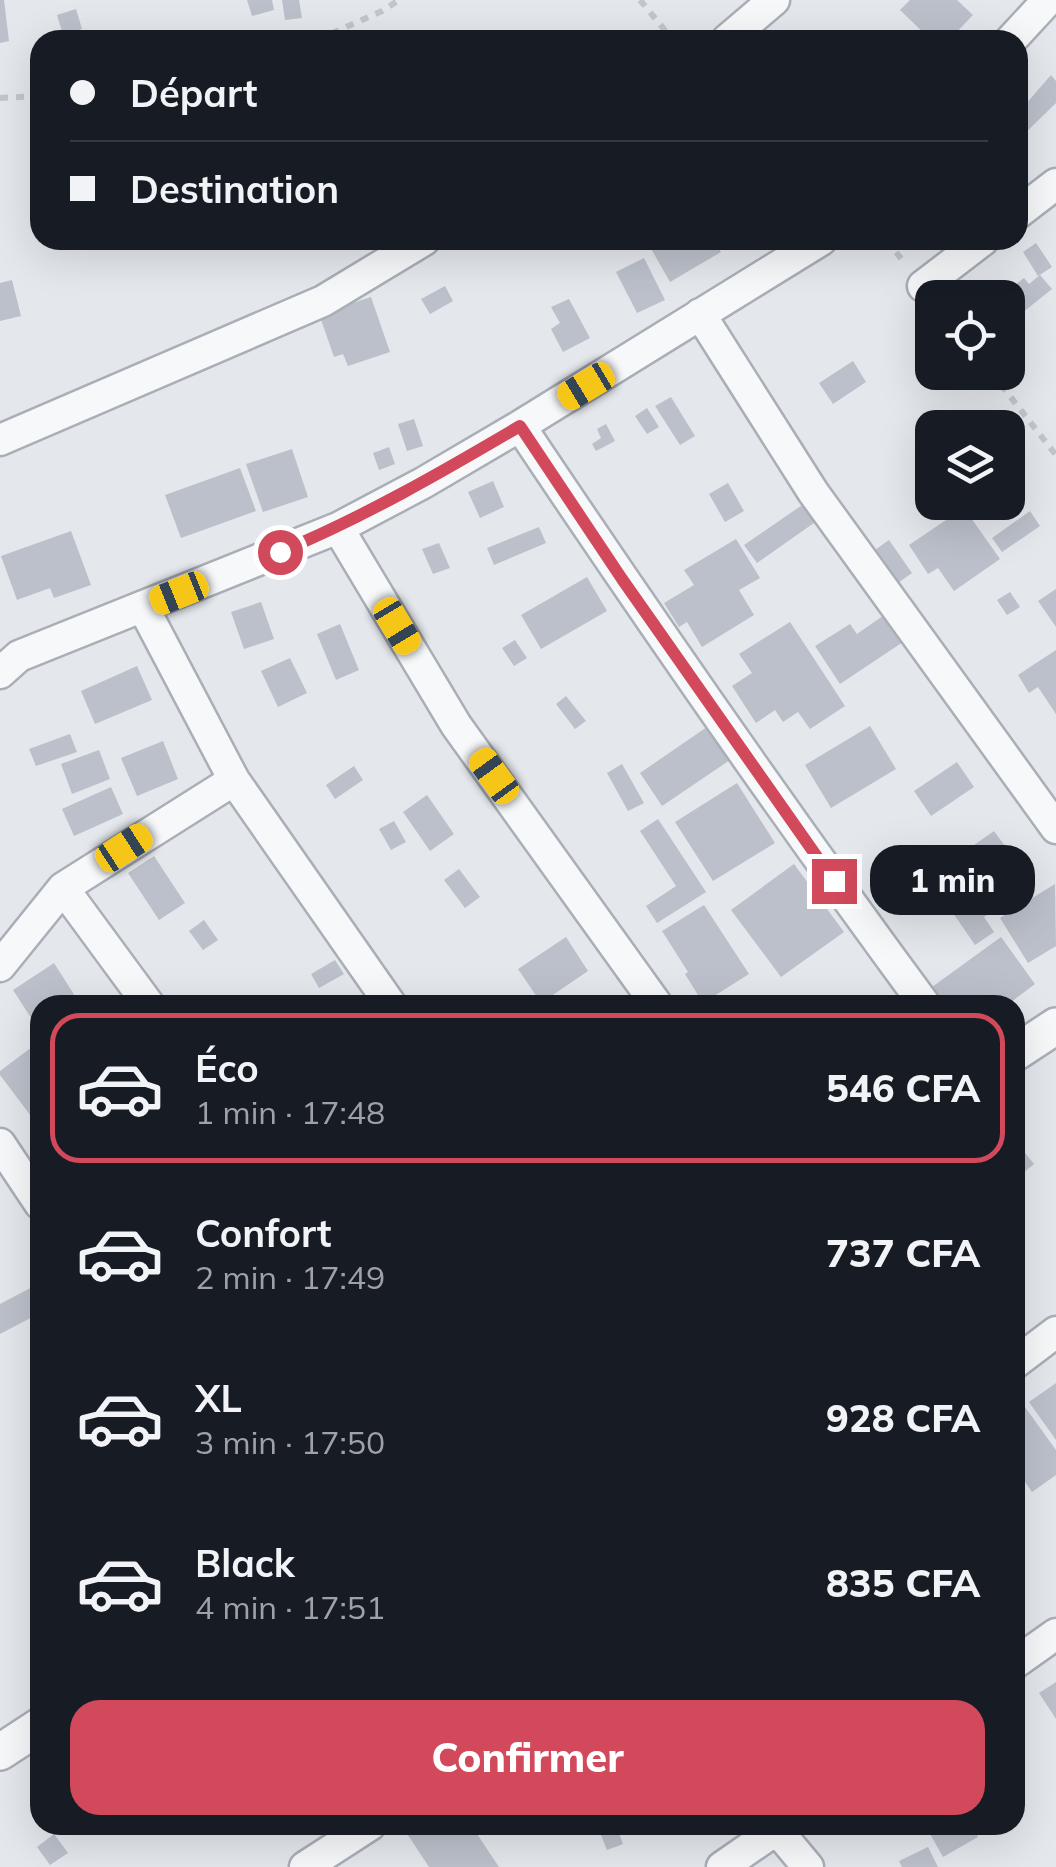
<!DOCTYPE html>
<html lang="fr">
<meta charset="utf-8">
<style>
:root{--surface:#171b24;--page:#242831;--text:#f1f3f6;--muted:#9ea1a6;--line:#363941;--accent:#d1495b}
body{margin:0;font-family:Mulish,sans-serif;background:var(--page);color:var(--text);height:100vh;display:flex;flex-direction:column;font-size:38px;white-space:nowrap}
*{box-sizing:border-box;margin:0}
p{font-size:32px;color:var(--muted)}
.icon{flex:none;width:55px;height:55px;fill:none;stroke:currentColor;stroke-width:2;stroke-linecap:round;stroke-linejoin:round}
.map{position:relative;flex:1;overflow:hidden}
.panel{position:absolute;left:30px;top:995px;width:995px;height:840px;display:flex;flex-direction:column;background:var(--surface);border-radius:30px;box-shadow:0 10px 40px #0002}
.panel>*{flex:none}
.top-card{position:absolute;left:30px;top:30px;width:998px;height:220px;border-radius:30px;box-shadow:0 10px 40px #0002;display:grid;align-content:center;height:220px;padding:0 40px;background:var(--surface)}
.controls{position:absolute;left:915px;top:280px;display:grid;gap:20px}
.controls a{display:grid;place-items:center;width:110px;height:110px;border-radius:20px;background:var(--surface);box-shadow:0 10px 40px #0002;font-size:50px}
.end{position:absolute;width:45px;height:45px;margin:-22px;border:12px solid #d1495b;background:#fff;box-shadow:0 0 0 5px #fff}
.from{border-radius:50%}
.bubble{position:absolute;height:70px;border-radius:30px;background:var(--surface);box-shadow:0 10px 40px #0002;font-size:32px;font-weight:800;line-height:70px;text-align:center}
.car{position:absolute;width:30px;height:60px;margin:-30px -15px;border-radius:12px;box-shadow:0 0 8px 2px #0007;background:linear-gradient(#f5c518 24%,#345 0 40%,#f5c518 0 76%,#345 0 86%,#f5c518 0)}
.top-card b{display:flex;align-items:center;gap:35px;height:95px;font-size:38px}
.top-card b+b{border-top:2px solid var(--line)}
.top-card i{width:25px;height:25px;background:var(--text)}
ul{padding:18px 0 0;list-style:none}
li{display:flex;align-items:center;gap:30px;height:150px;margin:0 20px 15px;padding:0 20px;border:5px solid transparent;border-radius:30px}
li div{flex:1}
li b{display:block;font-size:38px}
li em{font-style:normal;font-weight:800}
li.current{border-color:var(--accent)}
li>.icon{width:90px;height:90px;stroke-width:1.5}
.cta{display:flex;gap:20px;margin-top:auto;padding:20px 40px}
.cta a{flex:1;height:115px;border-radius:30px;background:var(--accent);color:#fff;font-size:40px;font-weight:800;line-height:115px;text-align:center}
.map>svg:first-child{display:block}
.building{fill:#bbc0ca}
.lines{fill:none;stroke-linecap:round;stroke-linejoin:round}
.minor-casing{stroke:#a9aeb7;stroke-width:35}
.tertiary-casing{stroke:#a9aeb7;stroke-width:40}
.path{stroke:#c2c5cb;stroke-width:6;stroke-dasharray:8 8;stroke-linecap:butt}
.minor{stroke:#f7f8fa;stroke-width:30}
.tertiary{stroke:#f7f8fa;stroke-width:35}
.route{stroke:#d1495b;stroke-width:12}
</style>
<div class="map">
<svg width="1056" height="1867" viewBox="0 0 1056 1867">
<rect width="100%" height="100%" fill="#e4e7ec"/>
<path class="building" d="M0,0H4L9,41L0,43Z
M247,0H272L274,10L252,16Z
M282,0H299L302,18L285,20Z
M910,0H957L973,15L949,40L937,32L930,39L900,10Z
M76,9L82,29L63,35L57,15Z
M1051,75L1056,81V103L1018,140V113Z
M657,240H714L721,252L670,282L649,245Z
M1036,243L1052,267L1038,276L1023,252Z
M644,258L665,300L637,313L616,272Z
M1040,275L1052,289L1022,313L1006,292L1024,278L1029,284Z
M12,280L21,316L0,321V283Z
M445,286L453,301L430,314L421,299Z
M371,297L390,352L348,366L343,354L334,357L319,314Z
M569,299L590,338L563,352L551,329L560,323L551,307Z
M853,361L866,382L833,404L819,383Z
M671,397L695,436L680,445L655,406Z
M647,408L659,427L647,434L635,416Z
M414,419L423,446L407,451L398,424Z
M934,423L937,428H932V459L916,436Z
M606,424L615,441L596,451L592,444L601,438L597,429Z
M389,447L395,464L379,470L373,453Z
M292,449L308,497L263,512L246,464Z
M240,468L256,511L181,538L165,495Z
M493,481L504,507L480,518L468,492Z
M728,483L744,511L725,522L709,494Z
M808,501L821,518L757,563L744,545Z
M964,508L1000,559L954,591L938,568L928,574L909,545Z
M1030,511L1040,526L1002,552L992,538Z
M539,527L546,543L494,565L487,548Z
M71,531L91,585L54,598L50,588L17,600L1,556Z
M736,539L760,578L739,590L754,615L702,647L687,622L679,627L664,603L694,585L684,570Z
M889,540L912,573L898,583L875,550Z
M439,543L450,568L433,574L422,549Z
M587,577L607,611L541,649L521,615Z
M1056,589V627L1038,601Z
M1010,592L1020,607L1007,615L997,600Z
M261,602L274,639L244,649L231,612Z
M887,613L906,640L840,684L815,646L850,624L857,634Z
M790,622L845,706L810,729L798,712L783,722L775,710L756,723L732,686L752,673L739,654Z
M340,624L359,670L336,680L317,634Z
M515,640L527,658L514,666L502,648Z
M1056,650V714L1038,687L1029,693L1018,675Z
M290,658L307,693L278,707L261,671Z
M137,666L152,700L95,724L81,691Z
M566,696L586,721L575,729L556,704Z
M870,726L896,769L831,808L805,765Z
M707,727L730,760L662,806L640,773Z
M70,734L77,752L36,766L29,749Z
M163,741L178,779L137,796L121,758Z
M99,750L110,779L72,794L61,764Z
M957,762L974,787L931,816L914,791Z
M622,764L644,803L628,811L607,773Z
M354,766L363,780L335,799L326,785Z
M737,783L775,843L713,881L675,822Z
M111,787L123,814L74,836L62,809Z
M427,795L454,834L430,851L403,812Z
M658,819L706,892L657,923L646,906L676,886L640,831Z
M394,821L406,842L391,850L379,829Z
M994,831L1030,880L993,906L957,857Z
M154,856L185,903L159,920L128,873Z
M794,864L844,932L781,977L731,910Z
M459,869L480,897L465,908L444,880Z
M1055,884L1056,946L1028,963L1000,918Z
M978,896L990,913L984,917L994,932L975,945L953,913Z
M704,905L749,974L703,1003L685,974L688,972L662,931Z
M204,920L218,940L203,950L189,931Z
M566,937L588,971L541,1003L518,969Z
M1001,937L1035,984L1007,1005H946L932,987Z
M335,960L344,974L319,988L311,974Z
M54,963L75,996L60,1005H40V1017L33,1021L13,990Z
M40,1041V1128L0,1075V1071Z
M1021,1148L1034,1164L1017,1178L1015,1152Z
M40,1283V1313L0,1334V1304Z
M1056,1383V1440L1029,1402Z
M1022,1403L1056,1450V1475L1032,1492L1015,1467V1408Z
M1056,1682V1719L1039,1693Z
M410,1825H471L499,1867H429L404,1829Z
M611,1825H616L623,1844L607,1850L599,1830Z
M925,1825H972L978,1837L943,1857Z
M54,1834L68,1853L50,1865L37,1847Z
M928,1847L938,1867H902L899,1861Z"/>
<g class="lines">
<defs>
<path id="minor" d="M727,40L774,0
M1011,40L1048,0
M1018,213L1056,184
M923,286L983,240
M700,314L813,492L1056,828
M520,426C651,622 785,815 925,1005
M0,440L323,301L424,240
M338,528L456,725L657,1005
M143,607L234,780L391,1005
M0,673L19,656L338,528L423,483L520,426L821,240
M63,888L149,1005
M0,966L63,888L234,780
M0,1144L40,1204
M1015,1363L1056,1332
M1015,1663L1056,1634
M773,1825L808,1867
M305,1867L370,1825
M722,1867L783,1825"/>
<path id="tertiary" d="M1015,1053L1056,1026
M0,1752L40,1726"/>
</defs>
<use href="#minor" class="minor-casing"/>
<use href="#tertiary" class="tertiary-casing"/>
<path class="path" d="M640,0L673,40
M317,40L382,11L399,0
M0,98L40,96
M886,240L904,262
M991,372L1056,455"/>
<use href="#minor" class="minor"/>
<use href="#tertiary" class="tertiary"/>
</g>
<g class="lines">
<path class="route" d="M280,552C364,517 442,472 520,426L622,579L834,881"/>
</g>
</svg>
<div class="controls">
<a><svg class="icon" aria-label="locate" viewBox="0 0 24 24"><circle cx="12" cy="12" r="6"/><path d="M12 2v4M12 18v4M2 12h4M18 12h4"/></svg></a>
<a><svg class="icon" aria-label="layers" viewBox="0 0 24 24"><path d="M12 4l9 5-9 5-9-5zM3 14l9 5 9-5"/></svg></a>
</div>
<i class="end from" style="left:280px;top:552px"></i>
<i class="end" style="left:834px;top:881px"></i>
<div class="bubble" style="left:870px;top:845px;width:165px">1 min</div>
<i class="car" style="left:586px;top:386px;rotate:239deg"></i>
<i class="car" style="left:179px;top:593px;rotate:248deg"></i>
<i class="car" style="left:397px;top:626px;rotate:149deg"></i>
<i class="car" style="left:494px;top:776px;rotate:324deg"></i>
<i class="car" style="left:124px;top:848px;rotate:57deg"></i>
<div class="top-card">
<b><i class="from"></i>Départ</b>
<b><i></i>Destination</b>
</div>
<section class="panel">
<ul>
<li class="current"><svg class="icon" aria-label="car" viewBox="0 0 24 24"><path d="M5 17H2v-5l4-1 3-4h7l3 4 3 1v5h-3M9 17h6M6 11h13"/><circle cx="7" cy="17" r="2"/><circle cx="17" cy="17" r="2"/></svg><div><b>Éco</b><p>1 min · 17:48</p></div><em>546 CFA</em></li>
<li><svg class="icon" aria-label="car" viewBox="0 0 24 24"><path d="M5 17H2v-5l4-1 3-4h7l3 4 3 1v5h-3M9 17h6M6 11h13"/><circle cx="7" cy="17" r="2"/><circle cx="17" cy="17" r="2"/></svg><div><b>Confort</b><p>2 min · 17:49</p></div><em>737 CFA</em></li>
<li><svg class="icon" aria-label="car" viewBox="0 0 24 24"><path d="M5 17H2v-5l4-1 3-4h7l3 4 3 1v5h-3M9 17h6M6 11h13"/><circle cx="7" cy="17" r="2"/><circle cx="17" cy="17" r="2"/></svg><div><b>XL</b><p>3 min · 17:50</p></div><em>928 CFA</em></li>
<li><svg class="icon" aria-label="car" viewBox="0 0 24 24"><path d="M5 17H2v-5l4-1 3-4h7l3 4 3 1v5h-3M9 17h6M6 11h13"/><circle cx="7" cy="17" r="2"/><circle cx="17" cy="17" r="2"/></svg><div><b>Black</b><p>4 min · 17:51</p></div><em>835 CFA</em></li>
</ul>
<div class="cta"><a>Confirmer</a></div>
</section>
</div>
